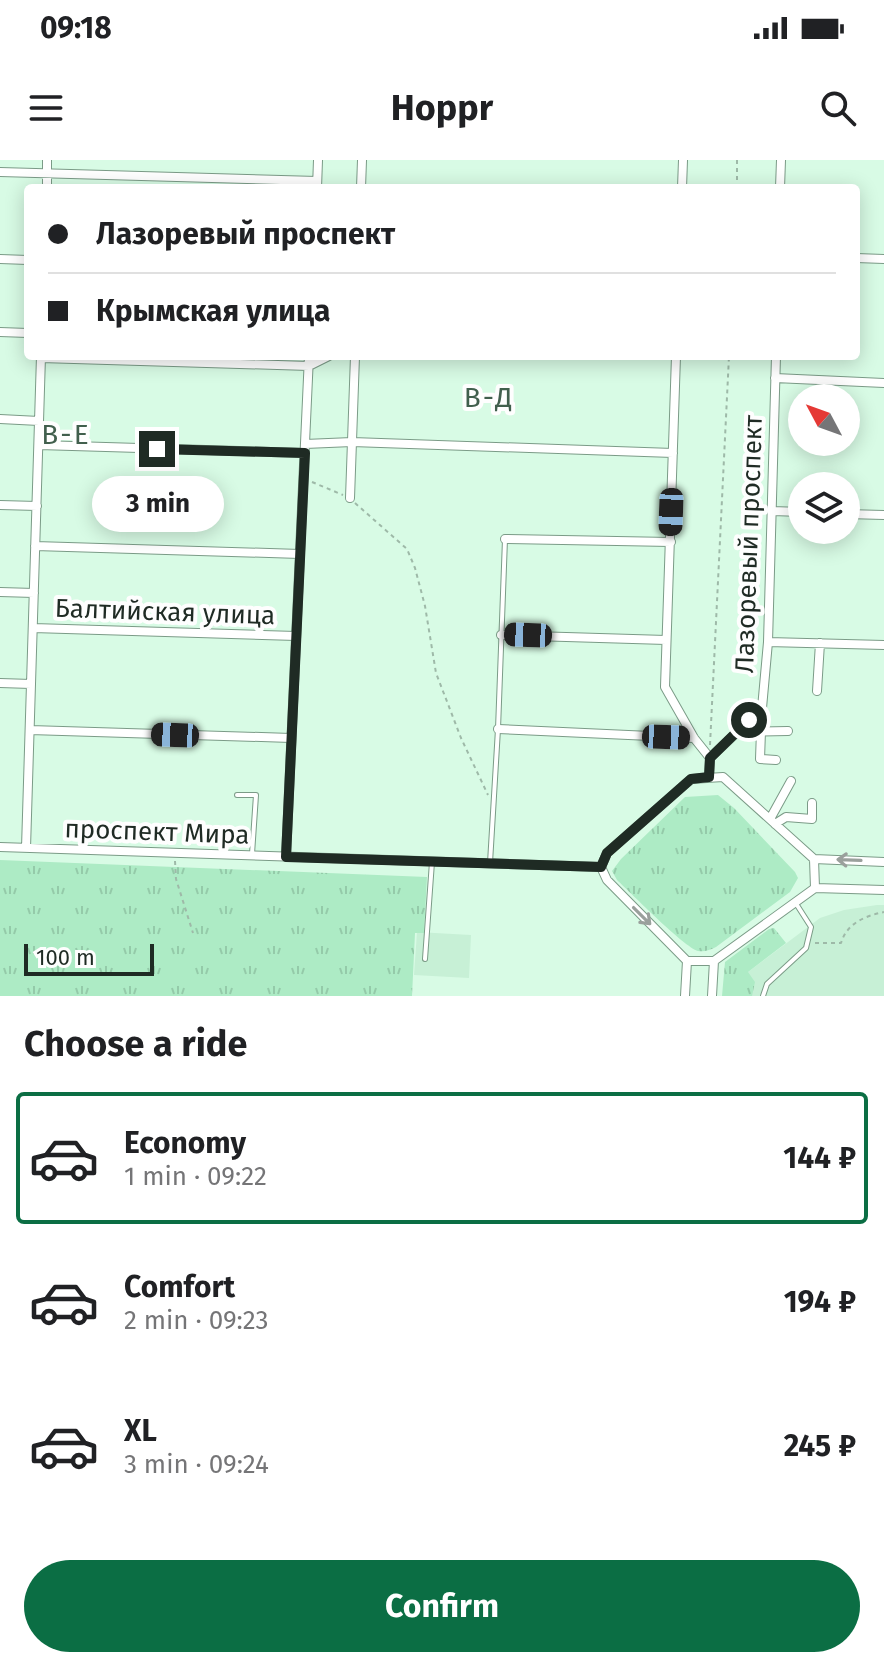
<!DOCTYPE html>
<meta charset="utf-8">
<style>
:root{--surface:#fff;--page:#f2f2f2;--text:#202124;--muted:#757577;--line:#e0e0e0;--accent:#0b6e44}
body{margin:0;font-family:"Fira Sans",sans-serif;background:var(--page);color:var(--text);height:100vh;display:flex;flex-direction:column;font-size:30px;white-space:nowrap}
*{box-sizing:border-box;margin:0}
p{font-size:26px;color:var(--muted)}
.icon{flex:none;width:44px;height:44px;fill:none;stroke:currentColor;stroke-width:2;stroke-linecap:round;stroke-linejoin:round}
.map{position:relative;height:836px;overflow:hidden}
.drawer{display:flex;flex-direction:column;background:var(--surface);flex:1}
.drawer>*{flex:none}
.hud{position:absolute;left:24px;top:24px;width:836px;height:176px;border-radius:8px;box-shadow:0 4px 20px #0003;display:grid;align-content:center;height:176px;padding:0 24px;background:var(--surface)}
.needle{width:52px;rotate:311deg}
.fabs{position:absolute;left:788px;top:224px;display:grid;gap:16px}
.fabs a{display:grid;place-items:center;width:72px;height:72px;border-radius:50%;background:var(--surface);box-shadow:0 4px 20px #0003;font-size:40px}
.scale{position:absolute;left:24px;bottom:20px;width:130px;box-sizing:border-box;padding-left:8px;border:4px solid #1f2b24;border-top:0;font-size:22px;line-height:28px;white-space:nowrap;color:#1f2b24;-webkit-text-stroke:6px #fefefe;paint-order:stroke}
.end{position:absolute;width:36px;height:36px;margin:-18px;border:10px solid #1f2b24;background:#fff;box-shadow:0 0 0 4px #fff}
.from{border-radius:50%}
.bubble{position:absolute;height:56px;border-radius:28px;background:var(--surface);box-shadow:0 4px 20px #0003;font-size:26px;font-weight:700;line-height:56px;text-align:center}
.car{position:absolute;width:24px;height:48px;margin:-24px -12px;border-radius:10px;box-shadow:0 0 6px 2px #0007;background:linear-gradient(#222 24%,#8ab4d8 0 40%,#222 0 76%,#8ab4d8 0 86%,#222 0)}
.hud b{display:flex;align-items:center;gap:28px;height:76px;font-size:30px}
.hud b+b{border-top:2px solid var(--line)}
.hud i{width:20px;height:20px;background:var(--text)}
ul{padding:0;list-style:none}
li{display:flex;align-items:center;gap:24px;height:132px;margin:0 16px 12px;padding:0 8px;border:4px solid transparent;border-radius:8px}
li div{flex:1}
li b{display:block;font-size:30px}
li em{font-style:normal;font-weight:700}
li.active{border-color:var(--accent)}
li>.icon{width:72px;height:72px;stroke-width:1.5}
h2{padding:0 24px;font-size:36px;line-height:96px}
.action{display:flex;gap:16px;margin-top:auto;padding:16px 24px}
.action a{flex:1;height:92px;border-radius:48px;background:var(--accent);color:#fff;font-size:32px;font-weight:700;line-height:92px;text-align:center}
.status{display:flex;justify-content:space-between;align-items:center;height:56px;padding:0 40px;background:var(--surface);direction:ltr}
.status svg{height:22px;fill:currentColor}
header{display:flex;justify-content:space-between;align-items:center;height:104px;padding:0 24px;background:var(--surface);font-size:36px;font-weight:700}
.map>svg:first-child{display:block}
.built{fill:#c7f0d6}
.grass{fill:url(#grass-tufts)}
.lines{fill:none;stroke-linecap:round;stroke-linejoin:round}
.service-casing{stroke:#7b9b87;stroke-width:6}
.minor-casing{stroke:#7b9b87;stroke-width:10}
.path{stroke:#9eb9a8;stroke-width:2;stroke-dasharray:4 4;stroke-linecap:butt}
.service{stroke:#fff;stroke-width:4}
.minor{stroke:#fff;stroke-width:8}
.oneway{stroke:#9aa09c}
.route{stroke:#1f2b24;stroke-width:10}
.labels{text-anchor:middle;dominant-baseline:central;stroke-width:8;stroke-linejoin:round;paint-order:stroke}
.street-label{font-size:26px;fill:#1f2b24;stroke:#fefefe}
.neighbourhood-label{font-size:28px;letter-spacing:2px;fill:#415f4d;stroke:#fefefe}
</style>
<div class="status"><b>09:18</b><svg viewBox="0 0 49 12"><path d="M0 12V9h3v3zM5 12V6h3v6zM10 12V3h3v9zM15 12V0h3v12zM26 1h20v11H26zM47 4h2v5h-2z"/></svg></div>
<header><svg class="icon" aria-label="menu" viewBox="0 0 24 24"><path d="M4 6h16M4 12h16M4 18h16"/></svg>Hoppr<svg class="icon" aria-label="search" viewBox="0 0 24 24"><circle cx="10" cy="10" r="6"/><path d="M15 15l6 6"/></svg></header>
<div class="map">
<svg width="884" height="836" viewBox="0 0 884 836">
<defs>
<pattern id="grass-tufts" width="24" height="20" patternUnits="userSpaceOnUse" patternTransform="scale(2)"><rect width="24" height="20" fill="#adebc5"/><path d="M3 7l-1-3M5 7V3M7 7l1-3M15 17l-1-3M17 17v-4M19 17l1-3" fill="none" stroke="#94caa9"/></pattern>
</defs>
<rect width="100%" height="100%" fill="#d8fbe5"/>
<path class="built" d="M877,745H884V836H737L748,812L820,758L844,750Z
M417,772L471,775L469,818L414,815Z"/>
<path class="grass" d="M718,635L734,648L795,712L798,718L790,732L716,787C710,790 705,792 698,791C684,787 632,734 617,720L612,711L621,699L685,637Z
M0,700L427,717L424,773H415L412,836H0Z
M774,768L786,783L748,812L755,822L752,836H722L725,802L769,769Z"/>
<g class="lines">
<defs>
<path id="service" d="M237,635H256L252,694
M490,703L498,569L505,379
M425,799L432,702
M763,836L767,824L806,788L811,767L795,742"/>
<path id="minor" d="M0,12L317,21
M47,28V0
M317,28L318,0
M361,28L362,0
M682,28L683,0
M780,28L781,0
M856,98L884,99
M0,99L28,100
M0,172L28,173
M676,196L665,527L694,578L710,598
M41,198L309,206L329,196
M775,218L884,223
M0,259L39,261
M305,284L352,282L673,293
M39,285L305,293
M350,338L355,196
M0,345L37,346
M772,351L802,352
M846,354L884,355
M505,379L671,382
M35,386L300,394
M0,432L34,433
M33,468L296,476
M501,475L666,480
M768,482L884,485
M0,523L31,524
M817,531L820,483
M498,569L694,578
M30,570L291,578
M761,571L760,599L776,600
M737,572L788,571
M709,617L710,598L762,548L768,482L776,196
M770,659L791,621
M775,664L786,657L812,659V643
M0,687L601,707
M26,688L41,196
M286,697L309,196
M814,699L815,728
M815,728L884,730
M687,801L607,720L601,707L607,693L691,619L723,617L814,699L884,702
M687,801H714L815,728
M685,836L687,801
M712,836L714,801"/>
</defs>
<use href="#service" class="service-casing"/>
<use href="#minor" class="minor-casing"/>
<path class="path" d="M737,28V0
M312,322L343,335
M355,343L407,389L415,408L425,446L436,513L461,578L488,635
M710,585L729,196
M175,701L176,719L193,773
M815,783H841C847,763 865,756 884,752"/>
<use href="#service" class="service"/>
<use href="#minor" class="minor"/>
</g>
<defs><path id="oneway-shaft" d="M-6 0H5M1.5-3L5.5 0L1.5 3" fill="none" stroke-width="1.6" stroke-linecap="round" stroke-linejoin="round" transform="scale(2)"/></defs>
<g class="oneway">
<use href="#oneway-shaft" transform="translate(849 700) rotate(-178)"/>
<use href="#oneway-shaft" transform="translate(642 756) rotate(45)"/>
</g>
<g class="lines">
<path class="route" d="M157,289L305,293L286,697L601,707L607,693L691,619L709,617L710,598L749,560"/>
</g>
<g class="labels">
<g class="street-label">
<text transform="translate(749 384) rotate(-88)">Лазоревый проспект</text>
<text transform="translate(165 452) rotate(2)">Балтийская улица</text>
<text transform="translate(157 672) rotate(2)">проспект Мира</text>
</g>
<g class="neighbourhood-label">
<text x="489" y="237">В-Д</text>
<text x="66" y="274">В-Е</text>
</g>
</g>
</svg>
<div class="fabs">
<a><svg class="needle" viewBox="-14 -14 28 28"><path d="M0-13l5 13h-10z" fill="#e53935"/><path d="M0 13l5-13h-10z" fill="#757577"/></svg></a>
<a><svg class="icon" aria-label="layers" viewBox="0 0 24 24"><path d="M12 4l9 5-9 5-9-5zM3 14l9 5 9-5"/></svg></a>
</div>
<div class="scale">100 m</div>
<i class="end from" style="left:749px;top:560px"></i>
<i class="end" style="left:157px;top:289px"></i>
<div class="bubble" style="left:92px;top:316px;width:132px">3 min</div>
<i class="car" style="left:671px;top:352px;rotate:182deg"></i>
<i class="car" style="left:528px;top:475px;rotate:272deg"></i>
<i class="car" style="left:175px;top:575px;rotate:272deg"></i>
<i class="car" style="left:666px;top:577px;rotate:92deg"></i>
<div class="hud">
<b><i class="from"></i>Лазоревый проспект</b>
<b><i></i>Крымская улица</b>
</div>
</div>
<section class="drawer">
<h2>Choose a ride</h2>
<ul>
<li class="active"><svg class="icon" aria-label="car" viewBox="0 0 24 24"><path d="M5 17H2v-5l4-1 3-4h7l3 4 3 1v5h-3M9 17h6M6 11h13"/><circle cx="7" cy="17" r="2"/><circle cx="17" cy="17" r="2"/></svg><div><b>Economy</b><p>1 min · 09:22</p></div><em>144 ₽</em></li>
<li><svg class="icon" aria-label="car" viewBox="0 0 24 24"><path d="M5 17H2v-5l4-1 3-4h7l3 4 3 1v5h-3M9 17h6M6 11h13"/><circle cx="7" cy="17" r="2"/><circle cx="17" cy="17" r="2"/></svg><div><b>Comfort</b><p>2 min · 09:23</p></div><em>194 ₽</em></li>
<li><svg class="icon" aria-label="car" viewBox="0 0 24 24"><path d="M5 17H2v-5l4-1 3-4h7l3 4 3 1v5h-3M9 17h6M6 11h13"/><circle cx="7" cy="17" r="2"/><circle cx="17" cy="17" r="2"/></svg><div><b>XL</b><p>3 min · 09:24</p></div><em>245 ₽</em></li>
</ul>
<div class="action"><a>Confirm</a></div>
</section>
